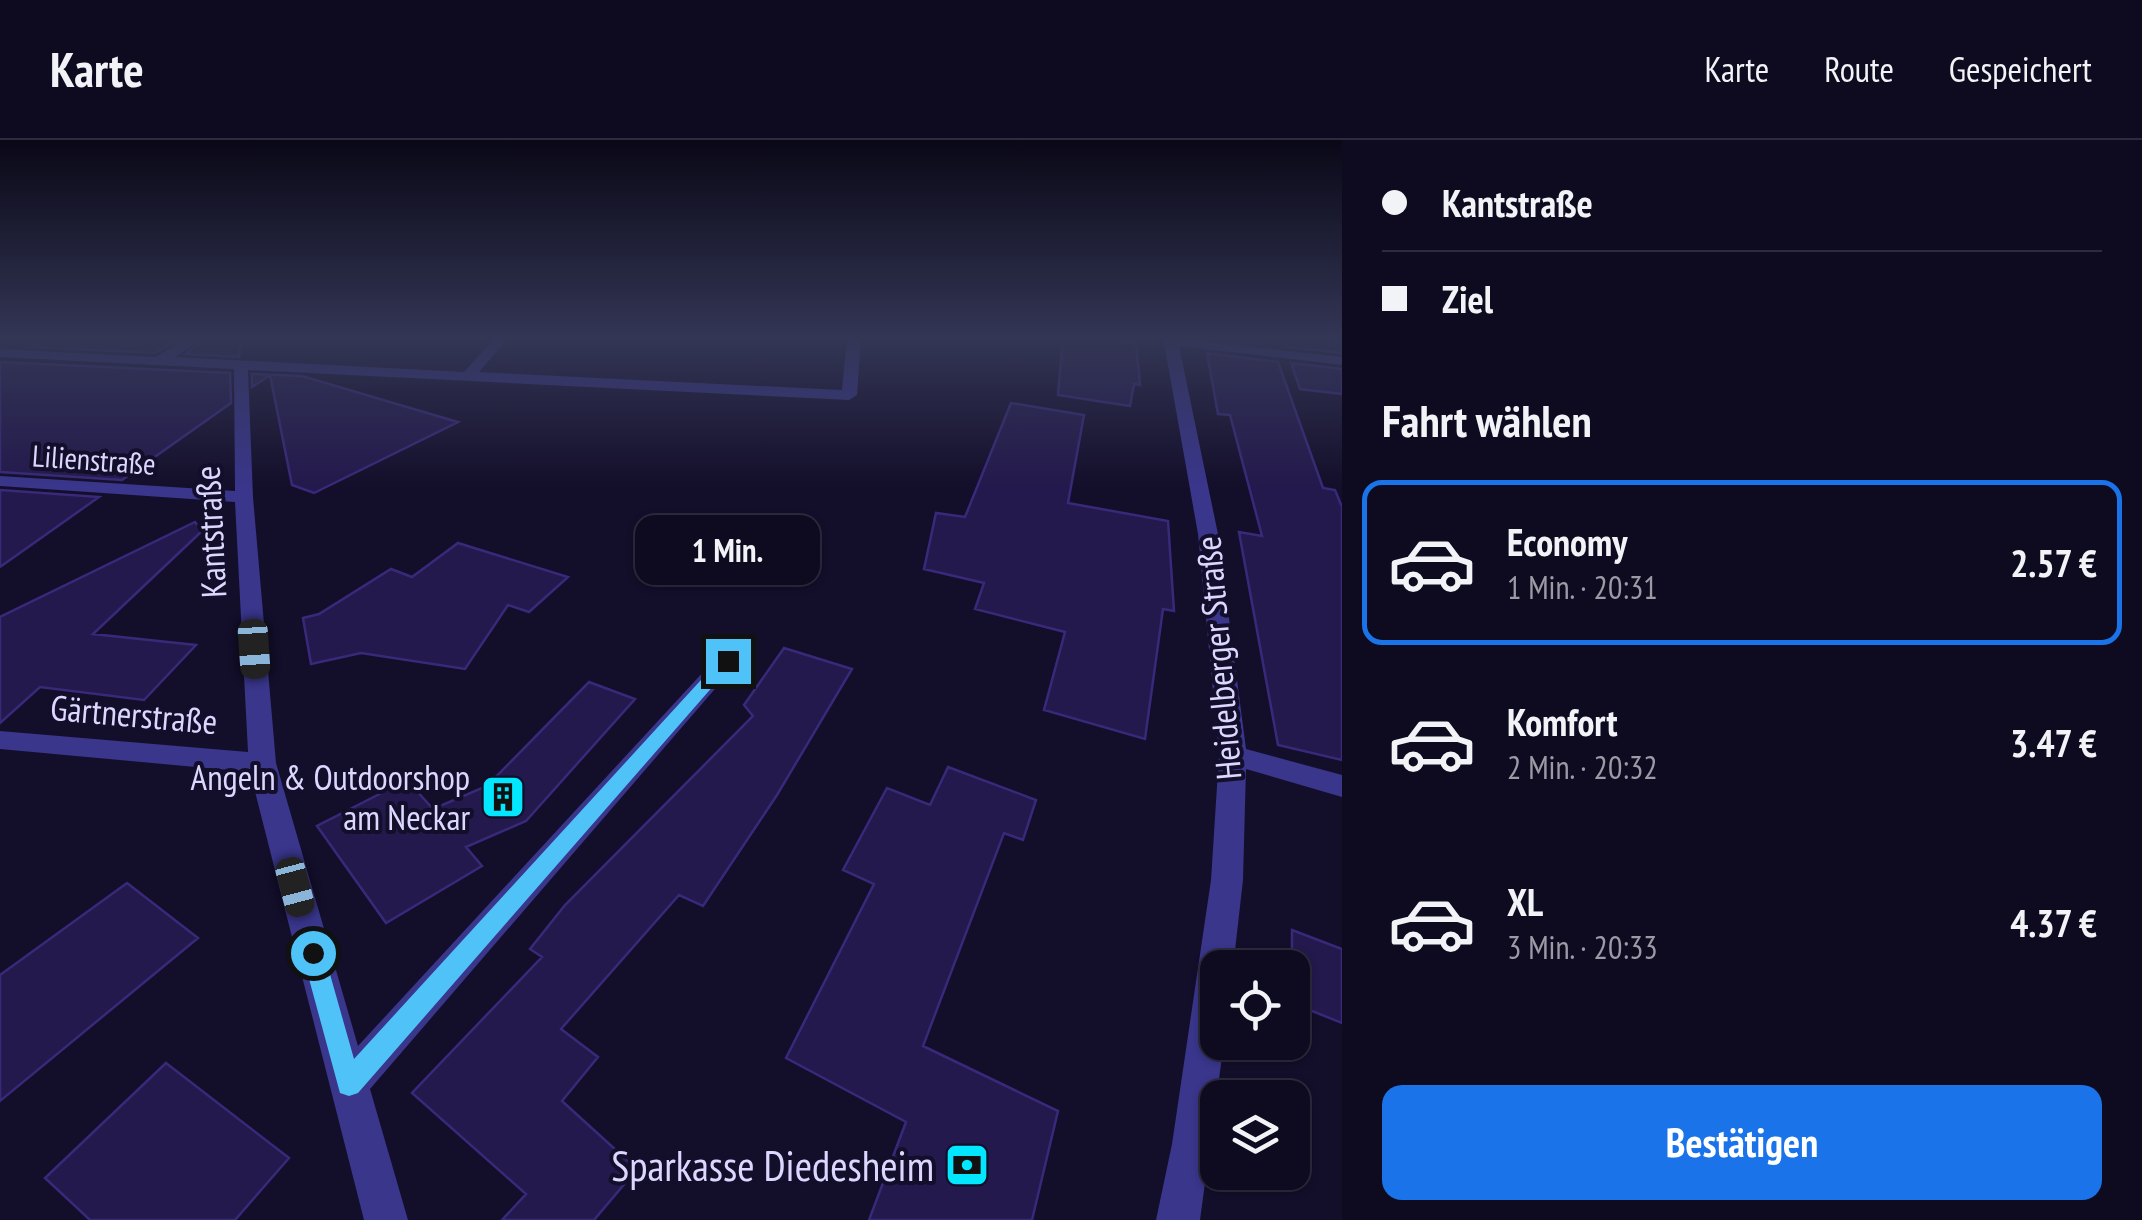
<!DOCTYPE html>
<html lang="de">
<meta charset="utf-8">
<style>
:root{--surface:#0e0a20;--page:#171329;--text:#f1f3f6;--muted:#9b9aa5;--line:#2e2b3e;--accent:#1a73e8}
body{margin:0;font-family:"PT Sans Narrow",sans-serif;background:var(--page);color:var(--text);height:100vh;display:flex;flex-direction:column;font-size:38px;white-space:nowrap}
*{box-sizing:border-box;margin:0}
p{font-size:32px;color:var(--muted)}
.icon{flex:none;width:55px;height:55px;fill:none;stroke:currentColor;stroke-width:2;stroke-linecap:round;stroke-linejoin:round}
.map{position:relative;flex:1;overflow:hidden}
.details{display:flex;flex-direction:column;background:var(--surface);width:800px}
.details>*{flex:none}
.banner{display:grid;align-content:center;height:220px;padding:0 40px;background:var(--surface)}
.tools{position:absolute;left:1200px;top:810px;display:grid;gap:20px}
.tools a{display:grid;place-items:center;width:110px;height:110px;border-radius:20px;background:var(--surface);box-shadow:0 2px 8px #0004,0 0 0 2px var(--line);font-size:50px}
.end{position:absolute;width:45px;height:45px;margin:-22px;border:12px solid #4fc3f7;background:#111;box-shadow:0 0 0 5px #111}
.from{border-radius:50%}
.bubble{position:absolute;height:70px;border-radius:20px;background:var(--surface);box-shadow:0 2px 8px #0004,0 0 0 2px var(--line);font-size:32px;font-weight:600;line-height:70px;text-align:center}
.car{position:absolute;width:30px;height:60px;margin:-30px -15px;border-radius:12px;box-shadow:0 0 8px 2px #0007;background:linear-gradient(#222 24%,#8ab4d8 0 40%,#222 0 76%,#8ab4d8 0 86%,#222 0)}
.banner b{display:flex;align-items:center;gap:35px;height:95px;font-size:38px}
.banner b+b{border-top:2px solid var(--line)}
.banner i{width:25px;height:25px;background:var(--text)}
ul{padding:0;list-style:none}
li{display:flex;align-items:center;gap:30px;height:165px;margin:0 20px 15px;padding:0 20px;border:5px solid transparent;border-radius:20px}
li div{flex:1}
li b{display:block;font-size:38px}
li em{font-style:normal;font-weight:600}
li.on{border-color:var(--accent)}
li>.icon{width:90px;height:90px;stroke-width:1.5}
h2{padding:0 40px;font-size:45px;line-height:120px}
.action{display:flex;gap:20px;margin-top:auto;padding:20px 40px}
.action a{flex:1;height:115px;border-radius:20px;background:var(--accent);color:#fff;font-size:40px;font-weight:600;line-height:115px;text-align:center}
header{display:flex;align-items:center;gap:60px;box-sizing:border-box;height:140px;padding:0 50px;background:var(--surface);border-bottom:2px solid var(--line)}
header strong{font-size:48px}
nav{display:flex;gap:55px;margin-inline-start:auto;font-size:35px}
main{display:flex;flex:1;min-height:0}
.map>svg:first-child{display:block}
.building{fill:#23194c;stroke:#39297a;stroke-width:2.5}
.lines{fill:none;stroke-linecap:round;stroke-linejoin:round}
.minor{fill:#39368c;fill-rule:evenodd}
.route{fill:#4fc3f7}
.labels{text-anchor:middle;dominant-baseline:central;stroke-width:8;stroke-linejoin:round;paint-order:stroke}
.far-street-label{font-size:30px;fill:#dcd7ff;stroke:#130e2a}
.street-label{font-size:35px;fill:#dcd7ff;stroke:#130e2a}
.poi-label{font-size:35px;fill:#dcd7ff;stroke:#130e2a;text-anchor:end}
.near-poi-label{font-size:42px;fill:#dcd7ff;stroke:#130e2a;text-anchor:end}
</style>
<header>
<strong>Karte</strong>
<nav><a>Karte</a><a>Route</a><a>Gespeichert</a></nav>
</header>
<main>
<div class="map">
<svg width="1342" height="1080" viewBox="0 0 1342 1080">
<rect width="100%" height="100%" fill="#130e2a"/>
<path class="building" d="M52,197H182L155,213L31,207Z
M208,197H242L239,217L186,214Z
M1063,197L1136,202L1140,245L1134,244L1130,266L1058,255Z
M1281,197H1342V213L1285,207Z
M1207,213L1278,222L1323,348L1335,350L1342,367V620L1278,605L1239,392L1262,396L1230,275L1218,274Z
M0,222L230,233L231,263L122,340L0,332Z
M1291,223L1342,229V254L1300,249Z
M252,234L302,236L458,282L314,353L292,345L270,235L252,247Z
M1011,263L1084,275L1068,363L1168,381L1174,471L1163,469L1145,599L1044,570L1065,492L975,469L984,443L924,429L936,373L965,377Z
M0,350L99,357L0,427Z
M195,382L202,391L93,494L196,505L144,560L40,547L0,583V477Z
M458,403L568,437L529,472L508,465L465,529L361,513L311,524L303,478L319,474L391,429L412,437Z
M784,508L852,529L777,655L703,766L679,755L561,889L598,917L562,961L637,1029L594,1080H502L526,1054L412,953L542,817L530,809L565,765L753,576L744,565Z
M589,542L635,559L526,681L466,707L482,726L386,783L317,686L407,640L433,669L487,646Z
M948,627L1036,660L1023,700L1004,693L923,906L1058,971L1032,1080H869L906,982L786,918L874,744L843,730L887,648L930,665Z
M127,743L198,798L0,961V835Z
M1292,790L1342,809V883L1292,863Z
M166,923L289,1018L235,1080H90L45,1038Z"/>
<g class="lines">
<path class="minor" d="M189,197H205L175,217L464,232L496,197H509L479,232L842,250L847,197H861L857,255L849,260L248,230L253,357L276,623L358,906L718,516H736L739,521L370,949L408,1080H364L250,632L0,609V591L248,612L235,362L0,346V336L235,351L234,229L0,217V209L156,217Z
M1163,197L1342,217V225L1179,206L1218,394L1246,609L1342,635V657L1246,629L1243,740L1233,828H1218V902H1224L1200,1080H1156L1172,1004L1211,740L1219,615L1198,394Z"/>
</g>
<linearGradient id="sky" x2="0" y2="1"><stop stop-color="#0a0817"/><stop offset="0.57" stop-color="#333655"/><stop offset="1" stop-color="#333655" stop-opacity="0"/></linearGradient>
<rect width="1342" height="348" fill="url(#sky)"/>
<path class="route" d="M722,517L735,521L358,953L349,956L340,953L302,813L305,806H321L324,813L354,919Z"/>
<defs>
<symbol id="building-square" viewBox="-11 -11 22 22"><rect x="-9" y="-9" width="18" height="18" rx="4" fill="#03e6ff" stroke="#130e2a"/><path d="M-4-6H4V6H1V3H-1V6H-4ZM-2.5-4.3h1.7v1.8h-1.7ZM.8-4.3h1.7v1.8H.8ZM-2.5-1h1.7V.8h-1.7ZM.8-1h1.7V.8H.8Z" fill="#111"/></symbol>
<symbol id="bank-square" viewBox="-11 -11 22 22"><rect x="-9" y="-9" width="18" height="18" rx="4" fill="#03e6ff" stroke="#130e2a"/><path d="M-6-4H6V4H-6ZM0-2.3a2.3 2.3 0 1 0 0 4.6a2.3 2.3 0 1 0 0-4.6Z" fill="#111"/></symbol>
</defs>
<g fill-rule="evenodd">
<use href="#building-square" x="478" y="632" width="50" height="50"/>
<use href="#bank-square" x="942" y="1000" width="50" height="50"/>
</g>
<g class="labels">
<g class="far-street-label">
<text transform="translate(94 319) rotate(4)">Lilienstraße</text>
</g>
<g class="street-label">
<text transform="translate(210 392) rotate(-93)">Kantstraße</text>
<text transform="translate(1218 518) rotate(-95)">Heidelberger Straße</text>
<text transform="translate(134 574) rotate(5)">Gärtnerstraße</text>
</g>
<g class="poi-label">
<text x="470" y="637">Angeln &amp; Outdoorshop<tspan x="470" dy="40">am Neckar</tspan></text>
</g>
<g class="near-poi-label">
<text x="934" y="1025">Sparkasse Diedesheim</text>
</g>
</g>
</svg>
<div class="tools">
<a><svg class="icon" aria-label="locate" viewBox="0 0 24 24"><circle cx="12" cy="12" r="6"/><path d="M12 2v4M12 18v4M2 12h4M18 12h4"/></svg></a>
<a><svg class="icon" aria-label="layers" viewBox="0 0 24 24"><path d="M12 4l9 5-9 5-9-5zM3 14l9 5 9-5"/></svg></a>
</div>
<i class="end from" style="left:313px;top:813px"></i>
<i class="end" style="left:728px;top:521px"></i>
<div class="bubble" style="left:635px;top:375px;width:185px">1 Min.</div>
<i class="car" style="left:254px;top:509px;rotate:176deg"></i>
<i class="car" style="left:295px;top:747px;rotate:165deg"></i>
</div>
<section class="details">
<div class="banner">
<b><i class="from"></i>Kantstraße</b>
<b><i></i>Ziel</b>
</div>
<h2>Fahrt wählen</h2>
<ul>
<li class="on"><svg class="icon" aria-label="car" viewBox="0 0 24 24"><path d="M5 17H2v-5l4-1 3-4h7l3 4 3 1v5h-3M9 17h6M6 11h13"/><circle cx="7" cy="17" r="2"/><circle cx="17" cy="17" r="2"/></svg><div><b>Economy</b><p>1 Min. · 20:31</p></div><em>2.57 €</em></li>
<li><svg class="icon" aria-label="car" viewBox="0 0 24 24"><path d="M5 17H2v-5l4-1 3-4h7l3 4 3 1v5h-3M9 17h6M6 11h13"/><circle cx="7" cy="17" r="2"/><circle cx="17" cy="17" r="2"/></svg><div><b>Komfort</b><p>2 Min. · 20:32</p></div><em>3.47 €</em></li>
<li><svg class="icon" aria-label="car" viewBox="0 0 24 24"><path d="M5 17H2v-5l4-1 3-4h7l3 4 3 1v5h-3M9 17h6M6 11h13"/><circle cx="7" cy="17" r="2"/><circle cx="17" cy="17" r="2"/></svg><div><b>XL</b><p>3 Min. · 20:33</p></div><em>4.37 €</em></li>
</ul>
<div class="action"><a>Bestätigen</a></div>
</section>
</main>
